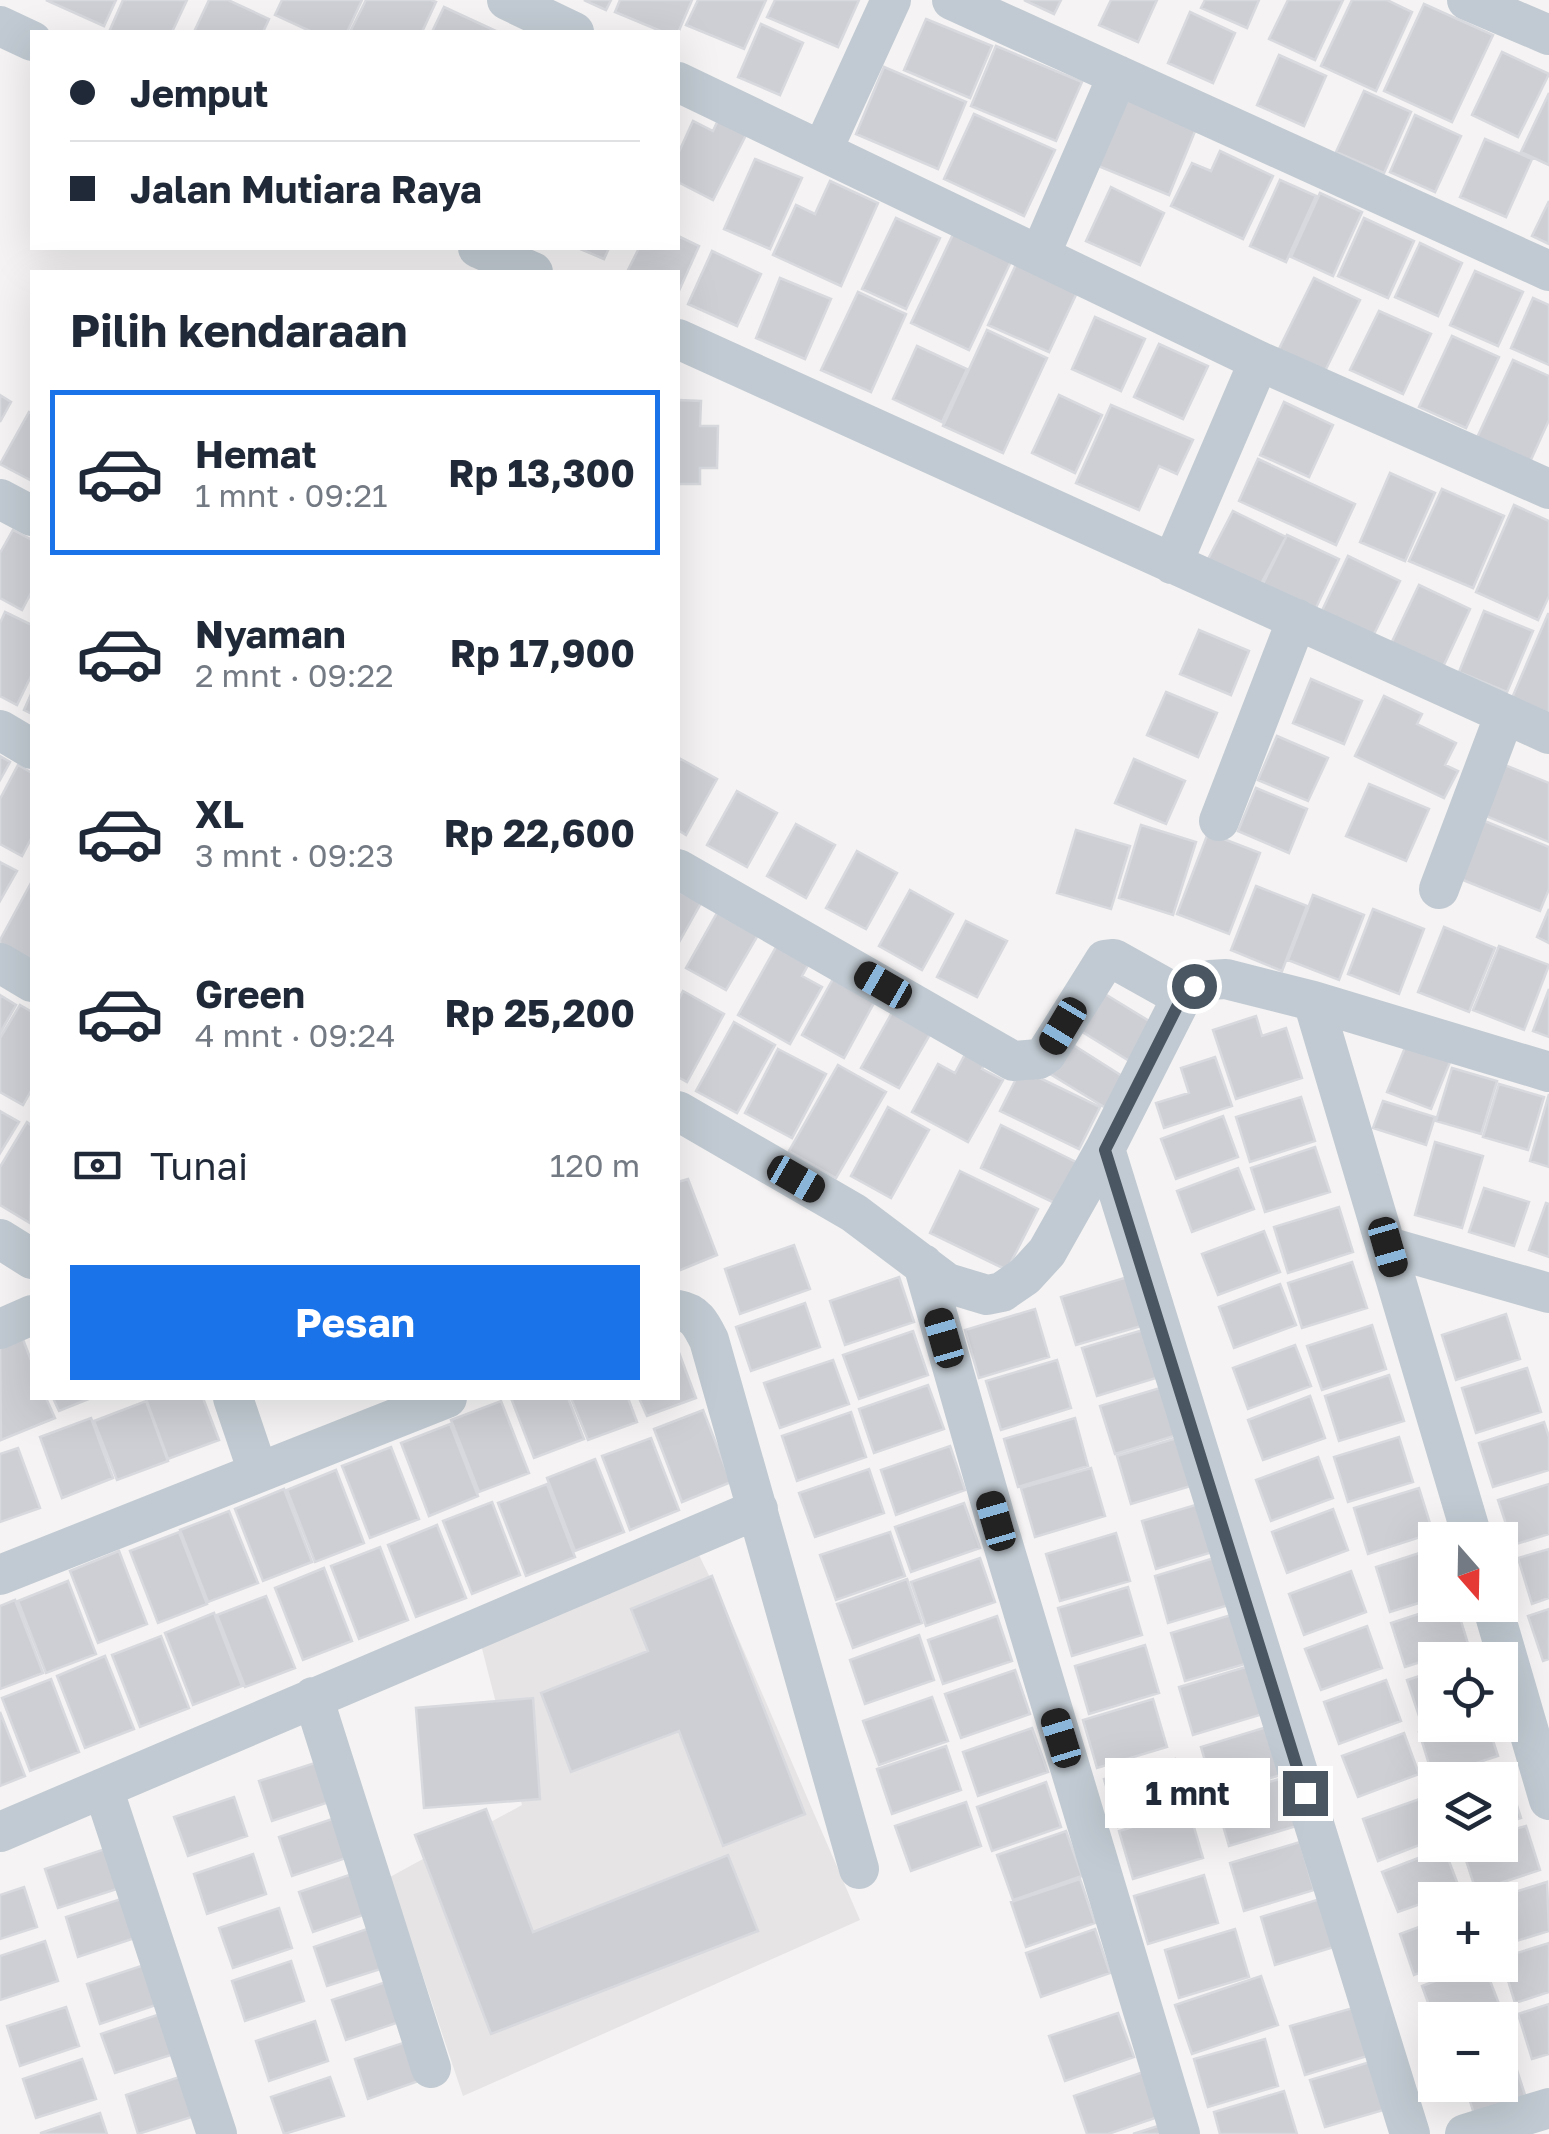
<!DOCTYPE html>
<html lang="id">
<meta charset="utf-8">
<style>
:root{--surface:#fff;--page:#f6f6f7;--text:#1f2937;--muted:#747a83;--line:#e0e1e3;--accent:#1a73e8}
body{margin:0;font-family:"Golos Text",sans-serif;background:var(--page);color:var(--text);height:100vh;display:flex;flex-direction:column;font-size:38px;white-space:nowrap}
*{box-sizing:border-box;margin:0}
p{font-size:32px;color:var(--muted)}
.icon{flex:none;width:55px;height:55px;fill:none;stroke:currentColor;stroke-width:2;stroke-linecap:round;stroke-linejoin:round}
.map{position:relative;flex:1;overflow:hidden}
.side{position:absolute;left:30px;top:270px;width:650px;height:1130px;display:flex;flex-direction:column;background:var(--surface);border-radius:0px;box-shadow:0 10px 40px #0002}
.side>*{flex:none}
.top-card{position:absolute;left:30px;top:30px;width:650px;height:220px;border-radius:0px;box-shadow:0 10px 40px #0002;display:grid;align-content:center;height:220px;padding:0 40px;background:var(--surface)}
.needle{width:65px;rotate:160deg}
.tools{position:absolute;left:1418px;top:1522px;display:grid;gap:20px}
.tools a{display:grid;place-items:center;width:100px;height:100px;border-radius:0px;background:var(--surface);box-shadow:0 10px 40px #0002;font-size:50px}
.end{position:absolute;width:45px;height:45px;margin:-22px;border:12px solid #4a5661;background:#fff;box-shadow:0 0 0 5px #fff}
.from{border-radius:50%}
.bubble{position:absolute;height:70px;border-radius:0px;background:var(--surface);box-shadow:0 10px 40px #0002;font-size:32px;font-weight:700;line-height:70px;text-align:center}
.car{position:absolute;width:30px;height:60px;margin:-30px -15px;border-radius:12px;box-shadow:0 0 8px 2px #0007;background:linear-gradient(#222 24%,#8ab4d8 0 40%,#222 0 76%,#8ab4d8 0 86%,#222 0)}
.top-card b{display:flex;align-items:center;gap:35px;height:95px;font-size:38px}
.top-card b+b{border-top:2px solid var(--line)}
.top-card i{width:25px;height:25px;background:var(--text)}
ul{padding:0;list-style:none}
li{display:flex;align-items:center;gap:30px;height:165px;margin:0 20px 15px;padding:0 20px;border:5px solid transparent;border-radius:0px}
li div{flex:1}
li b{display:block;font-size:38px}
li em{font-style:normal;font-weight:700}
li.active{border-color:var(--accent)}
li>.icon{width:90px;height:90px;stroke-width:1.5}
h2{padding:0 40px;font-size:45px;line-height:120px}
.pay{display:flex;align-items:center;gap:25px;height:110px;padding:0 40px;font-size:38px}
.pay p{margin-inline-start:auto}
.button{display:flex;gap:20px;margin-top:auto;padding:20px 40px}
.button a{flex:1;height:115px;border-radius:0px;background:var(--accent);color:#fff;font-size:40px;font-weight:700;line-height:115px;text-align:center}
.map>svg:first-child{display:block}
.education{fill:#e6e4e5}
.building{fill:#cdcfd5;stroke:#d7d9de;stroke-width:2.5}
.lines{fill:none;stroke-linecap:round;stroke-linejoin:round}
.street{stroke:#c1cad2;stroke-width:40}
.route{stroke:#4a5661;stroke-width:12}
</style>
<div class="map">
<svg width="1549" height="2134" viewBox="0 0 1549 2134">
<rect width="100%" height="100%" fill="#f5f3f3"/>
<path class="education" d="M692,1541L727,1612L860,1920L463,2096L390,1877L522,1805L476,1625Z"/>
<path class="building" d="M46,0H116L104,26Z
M123,0H187L172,32H109Z
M209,0H228L269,19L263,32H194Z
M282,0H362L347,32H312L275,15Z
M366,0H431L436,2L422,32H350Z
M584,0H611L606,10Z
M620,0H692L678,33L663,32L615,12Z
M698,0H766L744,49L686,25Z
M775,0H859L838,47L767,17Z
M1024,0H1061L1054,14Z
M1111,0H1157L1138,42L1099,25Z
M1205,0H1259L1247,28L1201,8Z
M1288,0H1343L1315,60L1269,39Z
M1352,0H1387L1412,12L1376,91L1321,66Z
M1424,4L1493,35L1452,122L1384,91Z
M444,7L498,32H432Z
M1190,12L1235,33L1213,83L1168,63Z
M926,19L992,46L970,98L904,70Z
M761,24L803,43L780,95L738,77Z
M996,46L1082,82L1056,141L971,106Z
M1502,52L1549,74L1518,137L1472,115Z
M1279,55L1326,76L1304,126L1257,105Z
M884,67L966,102L938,169L856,134Z
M1128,90L1200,119L1169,195L1096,165Z
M1364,91L1411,112L1384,173L1336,152Z
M1549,93V165L1521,152Z
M974,114L1055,150L1024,216L944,179Z
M1415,115L1461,136L1435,192L1390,172Z
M719,118L748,131L713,200L678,182V154L693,121L713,131Z
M1485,139L1532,159L1506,217L1460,197Z
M1220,151L1273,176L1243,239L1171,206L1192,163L1211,171Z
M755,159L802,178L770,249L724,229Z
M1280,180L1316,196L1286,262L1250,246Z
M830,181L878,203L841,286L773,255L796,205L815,214Z
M1111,187L1164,213L1140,265L1086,241Z
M1320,193L1362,212L1333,276L1291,257Z
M1549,201V244L1532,236Z
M896,218L940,238L906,309L862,289Z
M1364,218L1414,241L1388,298L1338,276Z
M956,228L1014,255L969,350L911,323Z
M678,236L699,246L678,293V272H627L639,248H678Z
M1420,243L1462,263L1438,316L1395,297Z
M578,248H609L604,259Z
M712,251L761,274L737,326L688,304Z
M1020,256L1081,284L1049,352L988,325Z
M1475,271L1523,292L1498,346L1450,325Z
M780,278L831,299L805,359L756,338Z
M1314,278L1360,300L1322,377L1276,355Z
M858,292L906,314L871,392L821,370Z
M1533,298L1549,305V365L1511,348Z
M1379,311L1431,334L1403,394L1350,370Z
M1095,317L1145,339L1121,391L1072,369Z
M987,330L1047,358L1003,453L943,426Z
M1452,336L1499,357L1466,428L1419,407Z
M1159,344L1208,366L1183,419L1134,397Z
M917,346L967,369L942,422L893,399Z
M1513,360L1549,376V420L1529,464L1476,440Z
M0,395L11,402L0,422Z
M1059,395L1102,415L1075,473L1032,453Z
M678,400L701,401L700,426H718L717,468H700V484H678Z
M1284,402L1333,425L1309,477L1260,455Z
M1111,405L1193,440L1177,474L1159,466L1139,510L1076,483Z
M29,412L32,414V481L0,464Z
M1258,459L1355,504L1336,545L1239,501Z
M1390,473L1435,493L1405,561L1360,542Z
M1442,489L1504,516L1473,588L1409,561Z
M1514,505L1549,521V596L1538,620L1476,592Z
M1233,511L1286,537L1256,593L1204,567Z
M13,530L32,540V591L22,610L0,598V553Z
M1287,535L1339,559L1311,618L1258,594Z
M1348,556L1400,581L1371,640L1320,615Z
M1419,585L1470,609L1442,669L1391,644Z
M1484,611L1533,631L1507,692L1459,672Z
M5,612L32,625V674L17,705L0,696V623Z
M1548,614H1549V714L1512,698Z
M1199,630L1249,651L1231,695L1180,674Z
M1311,679L1362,701L1344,744L1293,723Z
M32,692V714L24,710Z
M1166,692L1217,713L1198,757L1147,735Z
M1384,696L1422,714L1417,724L1456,743L1445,765L1458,771L1444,798L1355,756Z
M1277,736L1328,758L1308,801L1258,780Z
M0,756L10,762L0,780Z
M679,758L717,779L686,835L678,830Z
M1134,759L1185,781L1166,824L1115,803Z
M1495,761L1549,783V842L1474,811Z
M18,765L32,773V837L22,856L0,844V799Z
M1369,784L1429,809L1406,861L1346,836Z
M1256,788L1307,809L1289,853L1238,831Z
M737,791L777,813L747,867L707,845Z
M1482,820L1549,847V889L1540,911L1458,878Z
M796,824L835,845L806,898L767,876Z
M1141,825L1196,842L1173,915L1119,898Z
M1076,830L1130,846L1111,909L1057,893Z
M1208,833L1260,853L1229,934L1177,914Z
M857,851L897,873L866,929L826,908Z
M0,862L17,871L0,901Z
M32,881V969L0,952V940Z
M1256,886L1307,906L1282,971L1231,950Z
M910,890L953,914L922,970L879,946Z
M678,891L701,903L678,944Z
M1313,895L1364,915L1339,980L1288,960Z
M1373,909L1424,929L1399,994L1348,974Z
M1549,909V943L1537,937Z
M717,913L758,935L726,990L686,968Z
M966,921L1007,941L977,997L937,977Z
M1444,927L1495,948L1469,1012L1418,992Z
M780,940L812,958L802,976L822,987L790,1044L738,1015Z
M1499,946L1549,965L1524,1030L1473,1010Z
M833,979L875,1001L844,1058L802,1035Z
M1549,989V1037L1533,1031Z
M683,991L724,1014L687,1082L678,1077V1001Z
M1105,994L1154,1024L1131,1062L1081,1031Z
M0,995L16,1005L0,1033Z
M20,1005L32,1012V1089L23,1105L0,1092V1038Z
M894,1009L932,1031L899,1088L861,1068Z
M1256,1016L1262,1036L1286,1028L1302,1078L1236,1099L1213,1030Z
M734,1022L775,1045L737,1113L696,1091Z
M1408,1040L1452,1057L1431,1109L1387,1092Z
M1067,1041L1125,1078L1106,1108L1047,1072Z
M969,1047L988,1059L982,1069L1003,1080L968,1142L912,1112L938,1064L955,1073Z
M778,1049L826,1074L792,1138L745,1113Z
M1215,1057L1232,1106L1164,1128L1156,1103L1189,1093L1181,1068Z
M838,1065L886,1092L836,1178L789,1151Z
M1452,1068L1497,1081L1481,1134L1436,1121Z
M1021,1069L1100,1107L1079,1149L1000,1111Z
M1499,1084L1544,1097L1528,1150L1483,1137Z
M1549,1094V1167L1530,1161Z
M1301,1097L1315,1141L1250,1162L1236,1117Z
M1383,1101L1435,1117L1426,1145L1373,1128Z
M888,1107L929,1130L891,1198L851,1176Z
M0,1111L19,1122L0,1153Z
M1223,1116L1238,1157L1176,1179L1161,1139Z
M27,1122L32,1126L30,1223L0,1205V1167Z
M1001,1125L1080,1164L1059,1205L981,1168Z
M1435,1142L1483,1156L1462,1228L1415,1215Z
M1315,1147L1330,1192L1265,1212L1251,1168Z
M1238,1168L1254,1209L1192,1232L1177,1191Z
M960,1171L1038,1209L1007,1270L930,1233Z
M688,1179L717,1255L678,1271V1182Z
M1484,1188L1529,1202L1514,1246L1469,1232Z
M1546,1203L1549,1204V1257L1529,1250Z
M1339,1207L1353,1252L1288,1273L1274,1227Z
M1264,1231L1280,1272L1218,1295L1202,1254Z
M794,1245L810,1289L740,1314L725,1269Z
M1352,1262L1367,1308L1302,1328L1288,1283Z
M1131,1276L1145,1325L1076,1345L1061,1297Z
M899,1277L914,1322L845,1345L830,1301Z
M1280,1284L1296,1325L1234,1348L1219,1307Z
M805,1303L820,1347L751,1371L736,1327Z
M1035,1309L1049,1357L979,1378L965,1330Z
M1506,1314L1520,1359L1456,1380L1442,1335Z
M1372,1325L1386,1369L1322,1390L1307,1346Z
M1153,1327L1166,1375L1097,1396L1082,1348Z
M913,1331L928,1375L859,1399L843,1355Z
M21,1334L32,1363V1398H46L55,1418L1,1440L0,1342Z
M1295,1345L1311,1386L1248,1409L1233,1368Z
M678,1350L696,1398L647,1416L639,1398H678Z
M833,1360L849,1404L780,1428L764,1383Z
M1057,1360L1071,1408L1001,1430L986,1381Z
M1527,1368L1541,1412L1476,1433L1462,1388Z
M1389,1375L1404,1421L1339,1441L1325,1396Z
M928,1385L944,1429L874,1453L859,1409Z
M1170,1385L1184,1433L1115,1454L1100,1406Z
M1310,1396L1325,1438L1263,1460L1248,1420Z
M53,1398H91L59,1411Z
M203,1398L219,1440L168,1459L146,1399Z
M511,1398H568L584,1439L534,1458Z
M571,1398H628L637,1422L588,1440Z
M146,1401L168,1461L117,1480L94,1421Z
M501,1401L529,1473L479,1492L451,1420Z
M703,1410L731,1482L682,1502L654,1429Z
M851,1412L866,1457L797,1481L782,1436Z
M91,1418L113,1478L62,1498L40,1437Z
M1075,1418L1088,1466L1018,1487L1004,1439Z
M1544,1422L1549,1437V1470L1493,1487L1479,1443Z
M450,1424L478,1496L429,1516L401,1443Z
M1187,1435L1201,1483L1131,1504L1117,1456Z
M1399,1437L1413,1482L1348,1502L1334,1457Z
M651,1438L679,1510L630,1530L602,1456Z
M950,1446L965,1490L896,1515L881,1470Z
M391,1447L419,1519L370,1538L342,1466Z
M18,1448L40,1508L0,1522V1454Z
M1318,1457L1333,1498L1271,1521L1256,1480Z
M595,1459L624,1532L575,1551L547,1478Z
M1091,1468L1105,1516L1035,1537L1021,1488Z
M869,1469L884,1513L815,1537L799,1493Z
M336,1470L364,1543L315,1562L287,1490Z
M547,1484L575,1557L526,1576L498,1503Z
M1549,1484V1534L1513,1545L1498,1500Z
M1419,1488L1433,1533L1368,1554L1354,1508Z
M284,1489L312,1562L263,1581L235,1509Z
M1212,1500L1226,1548L1156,1569L1142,1521Z
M492,1502L520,1575L472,1594L443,1521Z
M964,1503L980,1548L911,1572L895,1527Z
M1333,1509L1348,1550L1287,1573L1272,1532Z
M229,1511L258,1583L208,1602L180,1530Z
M437,1525L466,1598L416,1617L388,1545Z
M179,1532L207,1604L158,1623L130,1551Z
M890,1532L905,1576L836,1600L820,1555Z
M1116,1533L1130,1581L1060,1601L1046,1554Z
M380,1547L408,1620L359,1639L331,1566Z
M1435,1548V1598L1390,1612L1376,1567Z
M1549,1549V1598L1532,1604L1518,1558Z
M119,1551L147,1624L98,1643L70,1571Z
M1224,1555L1239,1602L1168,1623L1155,1576Z
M980,1558L995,1602L926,1626L911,1582Z
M324,1568L352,1641L303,1660L275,1588Z
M1351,1571L1366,1612L1304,1635L1289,1594Z
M712,1576L805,1814L723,1846L679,1731L571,1772L541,1693L648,1651L631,1609Z
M907,1579L922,1623L853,1648L837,1604Z
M68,1581L96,1654L46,1673L18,1601Z
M1128,1587L1142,1635L1072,1656L1058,1608Z
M266,1596L295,1668L245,1687L217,1615Z
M15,1600L43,1673L0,1689V1606Z
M1446,1605H1456L1469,1647L1405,1667L1391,1623Z
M1549,1609V1659L1543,1661L1528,1616Z
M1241,1612L1256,1661L1185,1681L1171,1633Z
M214,1613L242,1686L193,1705L165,1633Z
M997,1616L1012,1661L943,1684L928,1640Z
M1367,1626L1382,1668L1321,1690L1305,1649Z
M919,1635L934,1680L865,1704L850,1660Z
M161,1636L189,1708L140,1727L112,1655Z
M1145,1645L1159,1693L1089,1714L1075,1666Z
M105,1656L134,1729L85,1748L57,1676Z
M1249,1666L1263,1714L1193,1735L1179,1687Z
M1015,1670L1030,1714L961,1738L945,1694Z
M1435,1671V1721L1422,1725L1407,1680Z
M51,1679L79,1752L30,1771L2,1698Z
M1386,1680L1401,1721L1339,1744L1324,1702Z
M932,1697L948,1741L879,1765L863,1721Z
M533,1698L540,1799L424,1808L416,1708Z
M1153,1699L1167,1747L1097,1768L1083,1720Z
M0,1712L25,1776L0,1786Z
M1441,1725H1488L1498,1756L1433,1777L1419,1732Z
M1270,1726L1284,1774L1215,1795L1201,1747Z
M1032,1728L1048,1772L978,1796L963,1752Z
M1404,1733L1419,1774L1358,1797L1342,1756Z
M946,1746L961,1790L892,1814L877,1769Z
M1175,1759L1189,1807L1118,1827L1104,1779Z
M318,1762L332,1801L272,1821L259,1781Z
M1507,1774L1521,1818L1500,1825V1780H1487Z
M1286,1777L1300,1825L1229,1846L1215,1798Z
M1046,1782L1061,1827L992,1851L977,1807Z
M234,1797L247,1836L188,1856L174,1817Z
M1425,1797L1435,1824V1839L1378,1861L1363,1819Z
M966,1802L981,1846L911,1871L895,1826Z
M486,1809L533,1932L728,1855L758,1931L491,2034L415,1835Z
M1189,1810L1203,1858L1133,1879L1119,1831Z
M338,1817L352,1856L292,1876L279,1837Z
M1526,1826L1540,1870L1476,1891L1461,1845H1500V1833Z
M1066,1831L1082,1876L1013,1900L997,1855Z
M1300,1842L1314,1890L1244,1911L1230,1863Z
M1444,1848L1460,1890L1398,1912L1382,1872Z
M105,1849L117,1889L58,1908L45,1869Z
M253,1854L266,1894L207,1914L194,1874Z
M358,1872L372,1912L313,1932L299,1892Z
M1204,1875L1218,1923L1148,1944L1134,1896Z
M1080,1879L1095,1923L1026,1947L1011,1902Z
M1547,1882L1549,1931L1500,1946V1900H1489Z
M24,1887L37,1927L0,1939V1895Z
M1330,1896L1344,1944L1275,1965L1261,1917Z
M124,1898L138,1937L78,1957L66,1917Z
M279,1908L292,1948L233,1968L219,1928Z
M1435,1921V1965H1441L1414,1975L1400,1934Z
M373,1927L387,1967L327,1986L314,1947Z
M1095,1929L1110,1973L1041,1997L1026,1953Z
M1235,1929L1249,1977L1179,1998L1165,1950Z
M45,1941L58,1981L0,2000V1956Z
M1549,1943V1992L1515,2003L1501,1958Z
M291,1961L304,2001L245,2021L232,1981Z
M147,1964L159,2004L100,2024L87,1984Z
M1477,1965H1484L1499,2004L1455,2020L1435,2022L1422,1986Z
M1261,1976L1278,2025L1192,2054L1175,2005Z
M392,1980L405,2020L346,2040L332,2000Z
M1549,2004V2054L1532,2059L1518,2014Z
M1360,2006L1374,2054L1305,2075L1290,2026Z
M66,2007L79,2046L20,2066L7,2026Z
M1499,2008L1514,2050L1500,2055V2020H1469Z
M1118,2013L1134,2057L1065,2081L1049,2036Z
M160,2014L174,2054L115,2073L101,2034Z
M315,2021L328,2061L269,2081L256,2041Z
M415,2039L427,2078L368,2099L355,2059Z
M1265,2039L1278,2086L1208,2107L1194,2059Z
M82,2059L96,2099L36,2118L23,2079Z
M1380,2059L1394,2107L1325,2127L1310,2080Z
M1514,2061L1526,2098L1474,2114L1465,2085H1500V2066Z
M1143,2072L1158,2117L1108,2134H1087L1074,2096Z
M185,2075L198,2115L138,2134L126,2095Z
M330,2077L344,2116L284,2134L271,2097Z
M1284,2091L1297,2134H1220L1214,2112Z
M100,2113L107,2134H41V2133Z
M1161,2125L1164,2134H1133Z"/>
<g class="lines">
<path class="street" d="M507,0L574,32
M952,0L1549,271
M1467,0L1549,35
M0,26L32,41
M678,82L1259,361L1549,489
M822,151L891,0
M478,248L533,272
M1040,255L1118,75
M678,339L1549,734
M0,499L32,516
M1172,564L1259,361
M0,730L32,749
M1219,821L1297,619
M678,869L1013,1061L1039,1059L1046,1054L1105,960L1114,959L1182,997
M1439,889L1505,714
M0,963L32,982
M1313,1001L1473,1540
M678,1111L854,1213L947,1283L987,1295L1002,1292L1025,1276L1047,1252L1105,1149L1182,997L1194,986L1210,980L1226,979L1313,1001L1549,1072
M1105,1149L1410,2134
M0,1239L32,1259
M1388,1247L1549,1293
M923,1264L996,1521L1180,2134
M678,1310C696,1313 701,1324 709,1340L859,1869
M0,1329L32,1315
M233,1398L258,1472
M0,1575L447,1398
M1492,1605L1549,1800
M313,1697L431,2068
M103,1788L217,2134
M0,1832L758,1509
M1465,2134L1549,2108"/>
</g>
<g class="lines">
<path class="route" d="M1194,986L1182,997L1105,1150L1305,1793"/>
</g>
</svg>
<div class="tools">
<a><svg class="needle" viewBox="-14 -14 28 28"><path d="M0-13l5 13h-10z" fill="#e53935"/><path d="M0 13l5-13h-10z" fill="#747a83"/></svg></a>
<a><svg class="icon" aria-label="locate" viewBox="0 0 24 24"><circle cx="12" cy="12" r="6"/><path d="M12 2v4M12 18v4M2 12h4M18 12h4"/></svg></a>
<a><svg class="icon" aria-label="layers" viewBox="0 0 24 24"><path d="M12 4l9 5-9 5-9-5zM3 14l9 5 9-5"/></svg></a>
<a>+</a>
<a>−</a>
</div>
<i class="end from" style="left:1194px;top:986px"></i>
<i class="end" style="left:1305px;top:1793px"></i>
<div class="bubble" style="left:1105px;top:1758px;width:165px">1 mnt</div>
<i class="car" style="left:883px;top:985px;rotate:300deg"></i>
<i class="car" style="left:1063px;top:1026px;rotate:211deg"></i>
<i class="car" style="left:796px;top:1179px;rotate:120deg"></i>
<i class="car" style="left:1388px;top:1247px;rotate:164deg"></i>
<i class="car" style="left:944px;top:1338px;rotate:344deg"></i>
<i class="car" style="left:996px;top:1521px;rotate:344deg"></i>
<i class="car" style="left:1061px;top:1738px;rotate:343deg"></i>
<div class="top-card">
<b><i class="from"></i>Jemput</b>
<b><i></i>Jalan Mutiara Raya</b>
</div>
<section class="side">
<h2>Pilih kendaraan</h2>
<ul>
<li class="active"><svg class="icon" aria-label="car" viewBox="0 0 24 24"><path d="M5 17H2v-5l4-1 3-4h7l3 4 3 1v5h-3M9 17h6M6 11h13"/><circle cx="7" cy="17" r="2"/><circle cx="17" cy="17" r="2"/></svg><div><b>Hemat</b><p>1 mnt · 09:21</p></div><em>Rp 13,300</em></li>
<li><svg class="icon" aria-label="car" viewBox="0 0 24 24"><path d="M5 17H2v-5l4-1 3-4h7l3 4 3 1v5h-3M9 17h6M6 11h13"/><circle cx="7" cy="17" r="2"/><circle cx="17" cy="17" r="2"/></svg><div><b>Nyaman</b><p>2 mnt · 09:22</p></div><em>Rp 17,900</em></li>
<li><svg class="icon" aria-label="car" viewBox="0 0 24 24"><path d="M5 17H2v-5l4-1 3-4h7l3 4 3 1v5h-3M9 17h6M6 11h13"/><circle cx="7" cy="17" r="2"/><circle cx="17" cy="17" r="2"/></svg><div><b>XL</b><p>3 mnt · 09:23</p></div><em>Rp 22,600</em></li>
<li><svg class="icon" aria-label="car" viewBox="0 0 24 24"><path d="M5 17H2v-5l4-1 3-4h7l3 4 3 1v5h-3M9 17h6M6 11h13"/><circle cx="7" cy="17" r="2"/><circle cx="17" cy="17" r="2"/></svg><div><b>Green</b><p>4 mnt · 09:24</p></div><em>Rp 25,200</em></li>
</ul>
<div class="pay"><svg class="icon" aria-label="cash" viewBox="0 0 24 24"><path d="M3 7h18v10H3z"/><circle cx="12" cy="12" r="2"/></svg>Tunai<p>120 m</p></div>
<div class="button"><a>Pesan</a></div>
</section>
</div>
